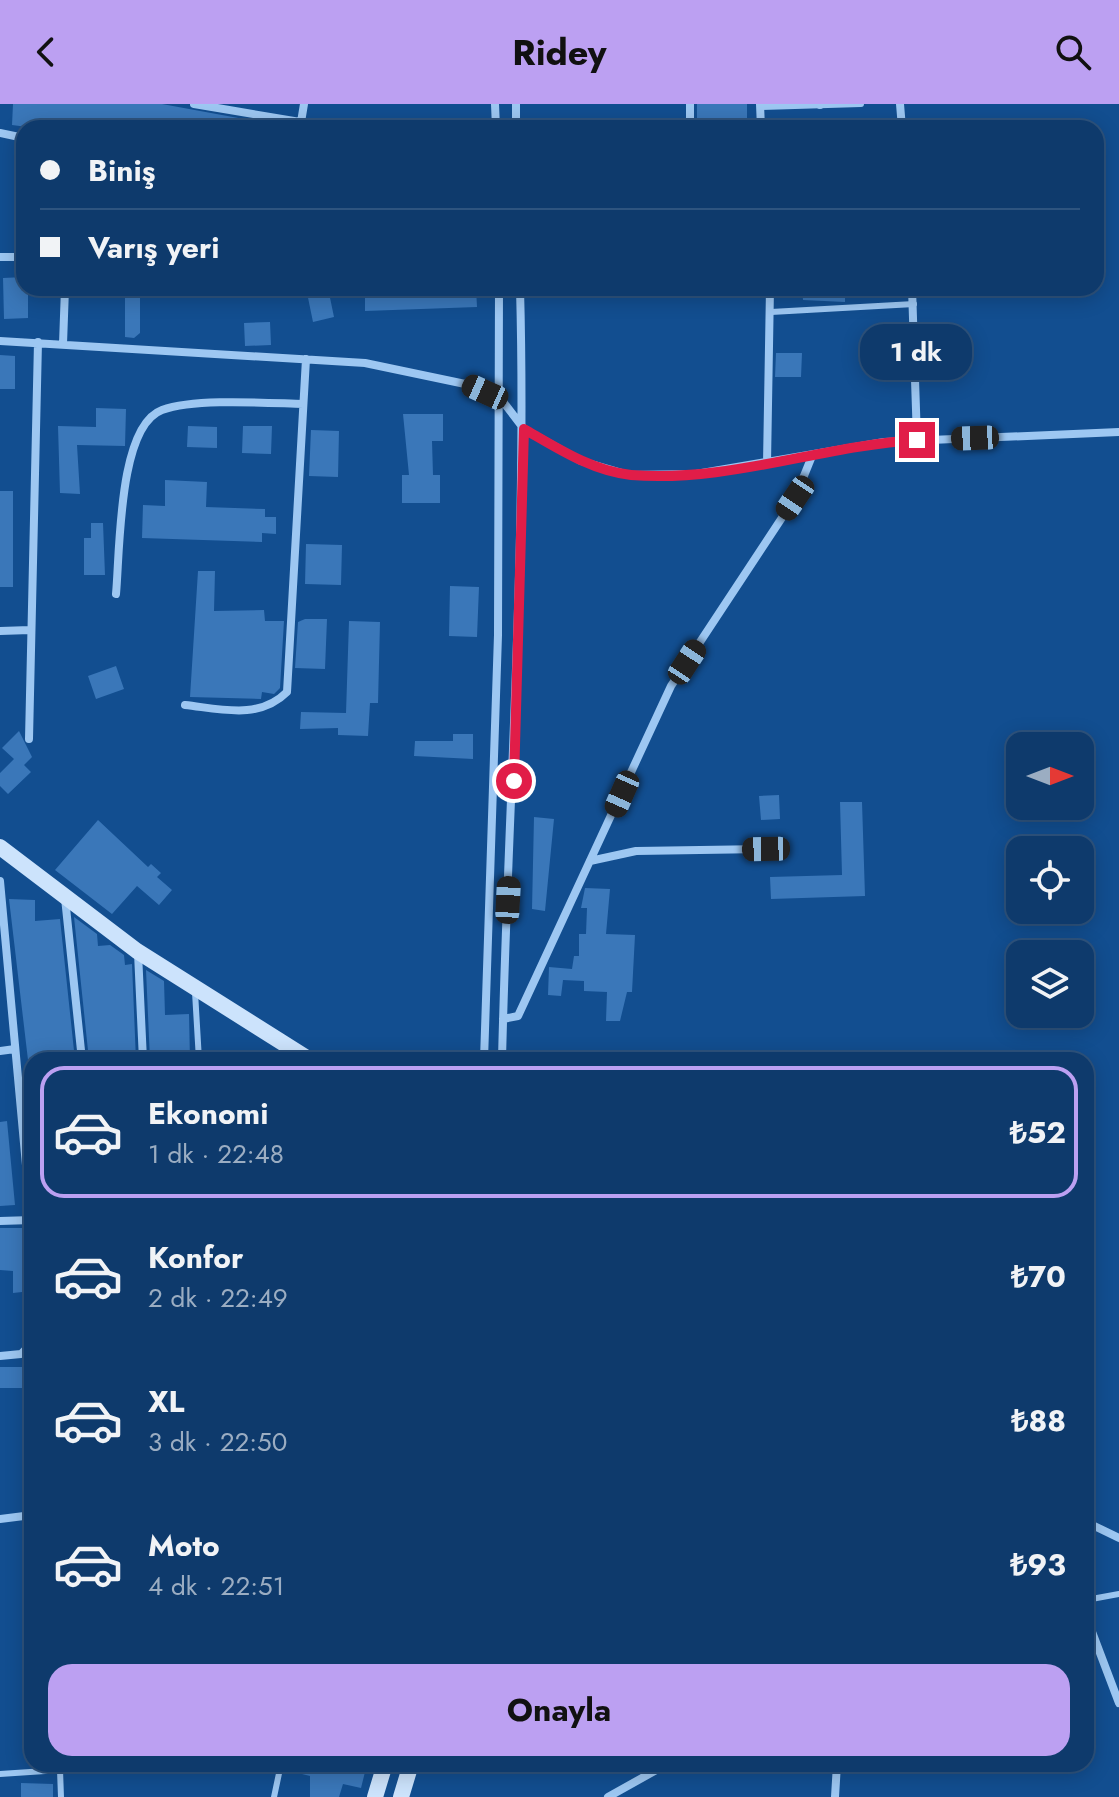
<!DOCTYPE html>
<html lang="tr">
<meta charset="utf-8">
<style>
:root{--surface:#0e3a6c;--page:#174172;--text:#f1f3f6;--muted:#9badc2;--line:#2e547f;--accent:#bca0f2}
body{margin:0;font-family:Jost,sans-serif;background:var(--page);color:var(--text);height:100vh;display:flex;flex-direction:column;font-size:30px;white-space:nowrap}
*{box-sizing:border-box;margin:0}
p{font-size:26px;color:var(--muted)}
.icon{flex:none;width:44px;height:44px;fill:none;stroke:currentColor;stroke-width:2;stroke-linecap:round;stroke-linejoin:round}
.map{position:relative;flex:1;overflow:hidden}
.panel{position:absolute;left:24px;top:948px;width:1070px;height:720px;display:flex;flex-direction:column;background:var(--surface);border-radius:24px;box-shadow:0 4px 20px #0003,0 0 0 2px var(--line)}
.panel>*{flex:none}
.hud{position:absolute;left:16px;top:16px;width:1088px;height:176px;border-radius:24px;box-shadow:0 4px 20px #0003,0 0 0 2px var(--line);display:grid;align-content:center;height:176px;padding:0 24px;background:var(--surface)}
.needle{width:52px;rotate:90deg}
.controls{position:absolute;left:1006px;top:628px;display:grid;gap:16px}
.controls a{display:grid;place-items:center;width:88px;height:88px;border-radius:16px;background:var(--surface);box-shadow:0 4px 20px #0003,0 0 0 2px var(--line);font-size:40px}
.end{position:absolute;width:36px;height:36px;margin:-18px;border:10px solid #e11d48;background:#fff;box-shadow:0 0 0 4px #fff}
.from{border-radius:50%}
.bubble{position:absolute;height:56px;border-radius:24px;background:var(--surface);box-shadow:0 4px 20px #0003,0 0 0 2px var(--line);font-size:26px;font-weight:700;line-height:56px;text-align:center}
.car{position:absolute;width:24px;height:48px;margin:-24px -12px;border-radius:10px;box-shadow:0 0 6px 2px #0007;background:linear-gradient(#222 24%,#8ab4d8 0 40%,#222 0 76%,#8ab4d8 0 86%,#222 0)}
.hud b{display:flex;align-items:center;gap:28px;height:76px;font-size:30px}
.hud b+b{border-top:2px solid var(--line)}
.hud i{width:20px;height:20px;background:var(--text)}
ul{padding:14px 0 0;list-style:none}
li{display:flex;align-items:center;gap:24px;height:132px;margin:0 16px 12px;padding:0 8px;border:4px solid transparent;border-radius:24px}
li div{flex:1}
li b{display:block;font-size:30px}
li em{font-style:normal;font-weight:700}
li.current{border-color:var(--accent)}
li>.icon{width:72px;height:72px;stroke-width:1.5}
.primary-button{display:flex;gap:16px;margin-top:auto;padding:16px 24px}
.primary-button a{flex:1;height:92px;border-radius:24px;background:var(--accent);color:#111;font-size:32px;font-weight:700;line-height:92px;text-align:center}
header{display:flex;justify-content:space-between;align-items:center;height:104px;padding:0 24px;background:var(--accent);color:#111;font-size:36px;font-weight:700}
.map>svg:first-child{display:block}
.building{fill:#3a77b9}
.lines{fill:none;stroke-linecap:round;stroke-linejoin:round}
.lane{stroke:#9dc7f2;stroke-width:6}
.street{stroke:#9dc7f2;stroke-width:8}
.secondary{stroke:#cce3fc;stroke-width:16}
.route{stroke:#e11d48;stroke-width:10}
</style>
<header><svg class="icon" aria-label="back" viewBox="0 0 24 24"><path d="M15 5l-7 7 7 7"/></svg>Ridey<svg class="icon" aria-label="search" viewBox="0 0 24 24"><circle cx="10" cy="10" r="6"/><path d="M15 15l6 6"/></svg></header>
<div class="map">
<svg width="1119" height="1693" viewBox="0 0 1119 1693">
<rect width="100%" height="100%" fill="#124e90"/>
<path class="building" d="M13,0H162L288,23L153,24L131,21V24H35L12,21Z
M697,0H747V24H697Z
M24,173V184H28V214L4,215L3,174Z
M125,184H140V229L134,234L125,233Z
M306,184H328L334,213L313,218Z
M365,184H476L477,203L365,207Z
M802,184H845V198L803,196Z
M270,218L271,241L245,242L244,219Z
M776,249H802L801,273H775Z
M0,251L15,252V285H0Z
M96,304L126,305L125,342L77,341L80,390L60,389L58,322L96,323Z
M403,310H443V337H432L433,371H440V399H402V371H409Z
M188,322L217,323V344L187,343Z
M243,322H272L271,350L242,349Z
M311,326L339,327L338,373L309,372Z
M165,376L207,378L206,403L265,405V413H276V430L262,429V438L142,434L143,401L165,402Z
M0,387H13V483H0Z
M91,419H103L105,471H84V434H91Z
M306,440L342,441L341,481L305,480Z
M198,467H215L214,507L264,506L265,517H284L280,584L274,590L262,588L261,595L190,593Z
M450,482L479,483L477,533L449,532Z
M305,515H327L325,565L295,564L298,518Z
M349,517L380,518L378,599H370L368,632L338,631V624L300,625L301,608L346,609Z
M116,562L124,585L96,595L88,572Z
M19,627L32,653L24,661L31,668L8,690L0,682V669L14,655L2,644Z
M453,630H473V655L414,652L415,637H453Z
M779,691L780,715L761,716L759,692Z
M840,698H862L865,792L771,795L770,773L842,771Z
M534,713L554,715L545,807L532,805Z
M98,716L148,763L151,760L161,769L157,773L172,786L159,801L137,782L112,810L55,766Z
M585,784L610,785L606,830L635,831L632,888H627L620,917H606L607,888L584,887V877L563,876L561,892L548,891L549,863L572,865L574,852H579V830H586L587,804H581Z
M9,795L35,796V817L60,815L75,956H28Z
M74,813L97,830L98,842L110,841L124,851L125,861L132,860L136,956H89Z
M146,866L164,877L165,911L189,910L190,956H150Z
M7,1017L15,1101L0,1102V1018Z
M0,1124H27L26,1155H30L31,1187L13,1189V1167L0,1166Z
M0,1263H32V1284H0Z
M287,1660H367L361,1684L343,1680L339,1693H310V1672L286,1666Z
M21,1679L53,1680V1693H21Z"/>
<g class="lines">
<path class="lane" d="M760,3L861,0
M771,208L914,200
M195,888L199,956
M1086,1496L1119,1490
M0,1670L60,1666L61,1693
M274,1693L281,1660"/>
<path class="street" d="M194,0L300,18
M495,0L496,24
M516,0V24
M760,0L761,24
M820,0V1
M900,0L902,24
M300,24L304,0
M690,24V0
M0,29L24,34
M0,153H24
M912,184L917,336
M0,237L365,259L470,281L501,295L524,325L581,357L629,371L696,370L884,338L1119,328
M63,240L65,184
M767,359L770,184
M116,490C120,448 118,322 162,306C196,294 266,299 303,300
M0,527L30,526
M185,601C221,605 259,616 287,588L306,255
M29,635L38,238
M590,757L636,747L766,745
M0,777L31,1116
M65,794L82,956
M138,849L143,956
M503,915L518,912L671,582L795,394L812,352
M0,947L15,945
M484,956L498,531L499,184
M502,956C508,698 527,442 520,184
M0,1117L32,1116
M0,1252L21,1250L32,1239
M0,1415L32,1411
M1086,1418L1119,1434
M1086,1512L1119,1599
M608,1693L667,1660
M835,1693L837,1660"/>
<path class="secondary" d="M0,743L137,847L310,956
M375,1693L385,1660
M401,1693L411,1660"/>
</g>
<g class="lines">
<path class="route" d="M514,677L524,325C557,344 592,367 631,371C727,379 821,342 917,336"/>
</g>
</svg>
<div class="controls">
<a><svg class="needle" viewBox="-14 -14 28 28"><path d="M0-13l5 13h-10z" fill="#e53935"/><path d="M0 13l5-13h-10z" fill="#9badc2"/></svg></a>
<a><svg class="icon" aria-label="locate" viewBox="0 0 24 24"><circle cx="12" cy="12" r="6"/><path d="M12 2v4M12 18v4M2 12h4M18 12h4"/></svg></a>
<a><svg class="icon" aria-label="layers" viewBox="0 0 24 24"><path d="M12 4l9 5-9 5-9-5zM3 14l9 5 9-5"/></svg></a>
</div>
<i class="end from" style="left:514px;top:677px"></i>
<i class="end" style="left:917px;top:336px"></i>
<div class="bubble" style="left:860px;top:220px;width:112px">1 dk</div>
<i class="car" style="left:485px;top:288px;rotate:294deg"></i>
<i class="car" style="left:975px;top:334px;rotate:268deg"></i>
<i class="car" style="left:795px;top:394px;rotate:214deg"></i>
<i class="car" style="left:687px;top:558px;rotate:33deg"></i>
<i class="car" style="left:622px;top:690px;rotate:204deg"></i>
<i class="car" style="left:766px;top:745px;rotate:269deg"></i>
<i class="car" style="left:508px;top:796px;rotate:3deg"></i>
<div class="hud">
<b><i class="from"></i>Biniş</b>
<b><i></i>Varış yeri</b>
</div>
<section class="panel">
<ul>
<li class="current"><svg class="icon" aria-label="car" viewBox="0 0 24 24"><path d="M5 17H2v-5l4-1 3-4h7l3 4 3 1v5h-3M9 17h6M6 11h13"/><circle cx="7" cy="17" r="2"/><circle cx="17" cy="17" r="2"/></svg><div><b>Ekonomi</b><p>1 dk · 22:48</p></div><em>₺52</em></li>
<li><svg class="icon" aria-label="car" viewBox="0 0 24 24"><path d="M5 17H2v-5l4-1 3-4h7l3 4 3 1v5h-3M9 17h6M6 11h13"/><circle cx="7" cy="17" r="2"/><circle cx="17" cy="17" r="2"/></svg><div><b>Konfor</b><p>2 dk · 22:49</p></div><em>₺70</em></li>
<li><svg class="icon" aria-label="car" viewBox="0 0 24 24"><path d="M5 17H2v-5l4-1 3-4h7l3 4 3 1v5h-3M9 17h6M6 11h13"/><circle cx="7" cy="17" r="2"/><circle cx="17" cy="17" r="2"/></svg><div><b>XL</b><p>3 dk · 22:50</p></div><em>₺88</em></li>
<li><svg class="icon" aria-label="car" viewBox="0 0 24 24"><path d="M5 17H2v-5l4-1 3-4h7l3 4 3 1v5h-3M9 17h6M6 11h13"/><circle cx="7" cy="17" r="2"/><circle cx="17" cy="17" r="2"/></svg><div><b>Moto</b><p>4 dk · 22:51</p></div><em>₺93</em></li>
</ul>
<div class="primary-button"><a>Onayla</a></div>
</section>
</div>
